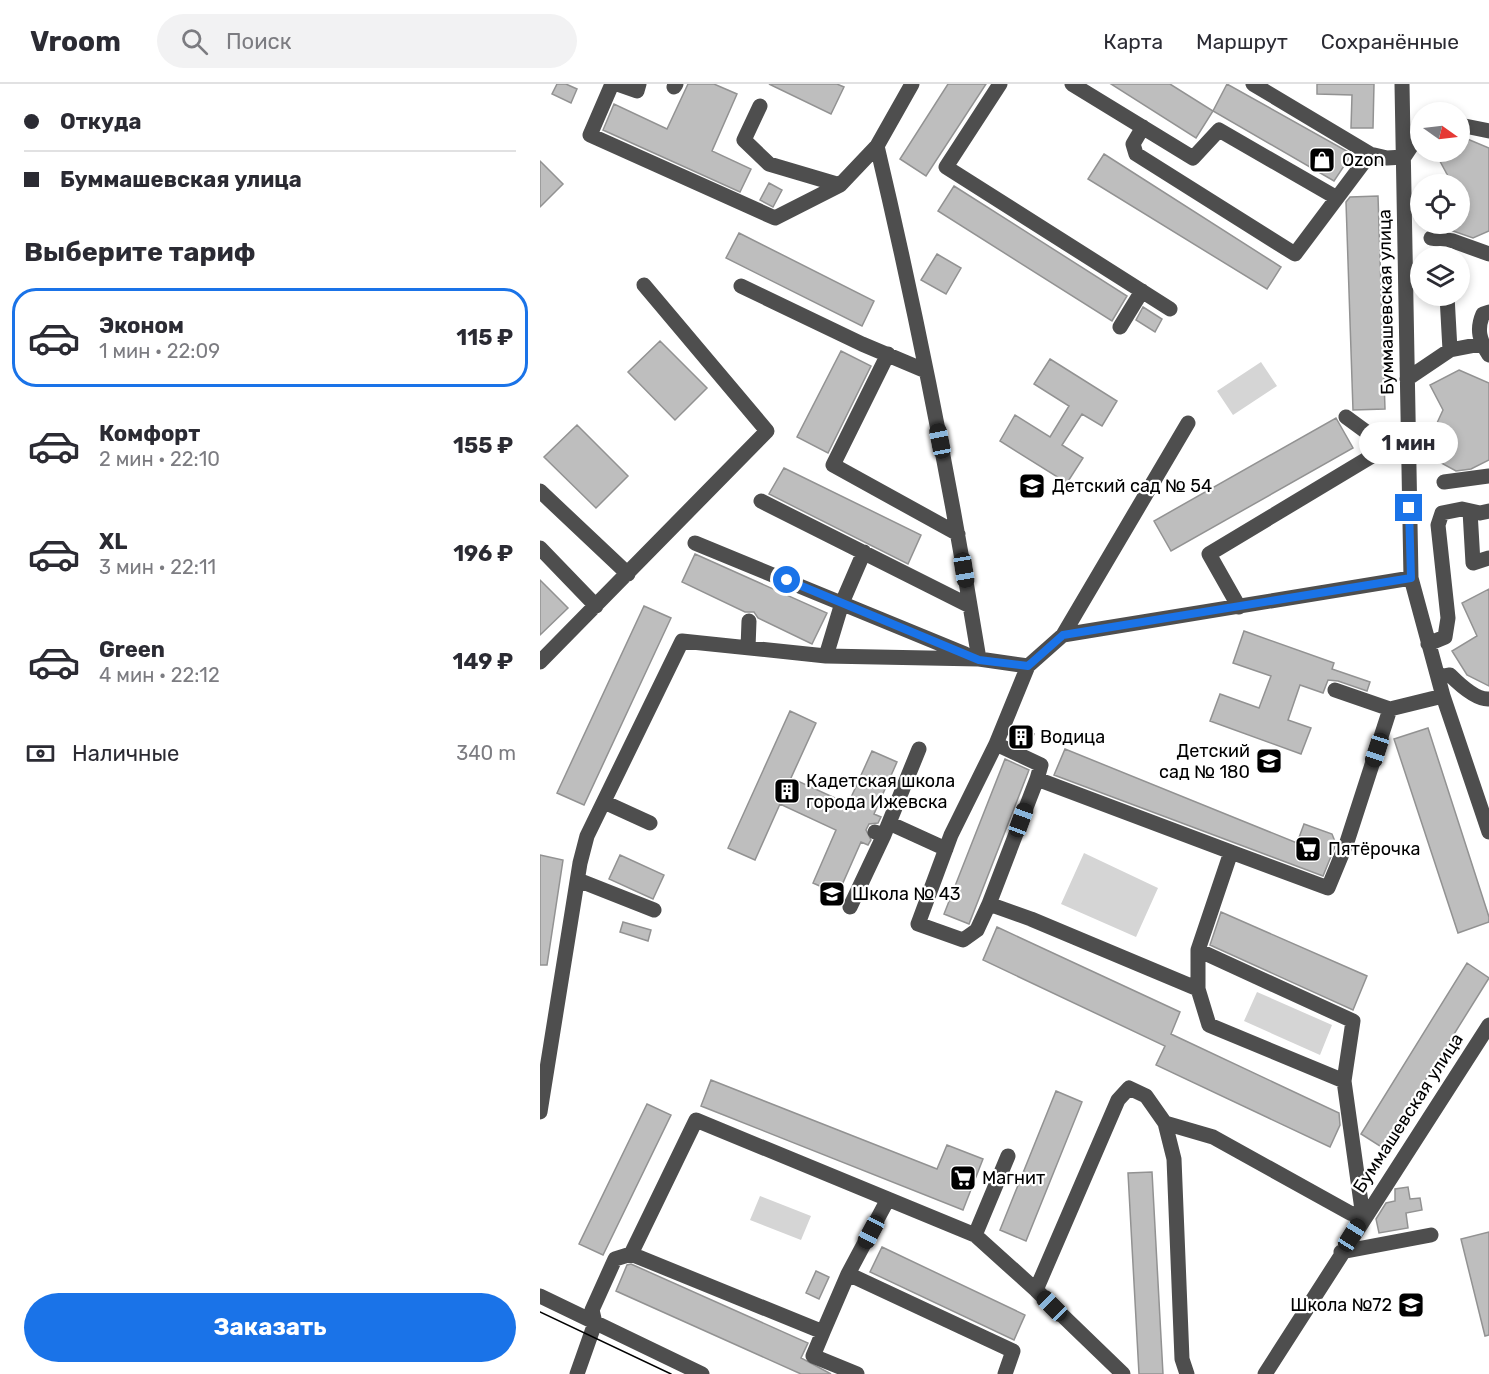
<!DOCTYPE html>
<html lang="ru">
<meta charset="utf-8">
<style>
:root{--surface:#fff;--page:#f2f2f3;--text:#2b2b33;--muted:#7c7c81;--line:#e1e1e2;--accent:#1a73e8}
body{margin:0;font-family:Rubik,sans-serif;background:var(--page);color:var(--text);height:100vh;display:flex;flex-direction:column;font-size:22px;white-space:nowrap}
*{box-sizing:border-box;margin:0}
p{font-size:20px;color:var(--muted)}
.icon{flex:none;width:33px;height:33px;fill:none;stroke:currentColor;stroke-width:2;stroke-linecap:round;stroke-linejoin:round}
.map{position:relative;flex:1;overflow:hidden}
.side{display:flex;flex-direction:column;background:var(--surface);width:540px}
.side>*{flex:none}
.hud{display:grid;align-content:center;height:132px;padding:0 24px;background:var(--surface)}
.needle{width:39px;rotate:104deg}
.controls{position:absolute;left:870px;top:18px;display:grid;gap:12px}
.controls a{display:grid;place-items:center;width:60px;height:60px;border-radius:50%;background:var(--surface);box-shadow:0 3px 9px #0003;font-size:30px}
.end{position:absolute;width:27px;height:27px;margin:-14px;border:8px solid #1a73e8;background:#fff;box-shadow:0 0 0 3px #fff}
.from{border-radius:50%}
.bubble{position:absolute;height:42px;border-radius:21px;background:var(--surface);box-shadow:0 3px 9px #0003;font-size:20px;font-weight:700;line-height:42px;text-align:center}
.car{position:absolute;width:18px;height:36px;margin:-18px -9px;border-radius:8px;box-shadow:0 0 4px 2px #0007;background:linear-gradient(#222 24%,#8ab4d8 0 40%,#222 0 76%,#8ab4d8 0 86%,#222 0)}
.hud b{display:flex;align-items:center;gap:21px;height:57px;font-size:22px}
.hud b+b{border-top:2px solid var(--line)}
.hud i{width:15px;height:15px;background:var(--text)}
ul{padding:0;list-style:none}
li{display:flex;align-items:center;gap:18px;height:99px;margin:0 12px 9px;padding:0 12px;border:3px solid transparent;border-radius:24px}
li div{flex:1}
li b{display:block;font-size:22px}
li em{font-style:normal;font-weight:700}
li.active{border-color:var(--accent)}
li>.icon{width:54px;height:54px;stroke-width:1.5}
h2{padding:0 24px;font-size:27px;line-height:72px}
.pay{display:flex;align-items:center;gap:15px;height:66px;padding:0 24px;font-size:22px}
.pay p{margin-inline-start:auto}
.action{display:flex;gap:12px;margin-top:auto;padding:12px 24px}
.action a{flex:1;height:69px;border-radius:36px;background:var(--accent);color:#fff;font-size:24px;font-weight:700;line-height:69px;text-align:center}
header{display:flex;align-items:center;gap:36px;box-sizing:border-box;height:84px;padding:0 30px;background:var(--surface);border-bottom:2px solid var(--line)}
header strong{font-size:28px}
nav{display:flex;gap:33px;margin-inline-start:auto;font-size:21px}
.search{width:420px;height:54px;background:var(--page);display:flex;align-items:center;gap:15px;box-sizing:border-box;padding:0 21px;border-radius:33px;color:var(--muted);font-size:22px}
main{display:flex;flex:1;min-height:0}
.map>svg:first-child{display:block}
.green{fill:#d5d5d5}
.building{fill:#bebebe;stroke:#929292;stroke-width:1.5}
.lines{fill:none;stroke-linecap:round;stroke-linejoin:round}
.minor{stroke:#4e4e4e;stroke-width:15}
.tram{stroke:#000;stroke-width:1.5}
.route{stroke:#1a73e8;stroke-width:8}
.labels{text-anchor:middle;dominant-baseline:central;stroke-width:4.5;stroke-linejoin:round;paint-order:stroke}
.poi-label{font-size:18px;fill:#000;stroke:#fff;text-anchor:start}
.street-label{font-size:18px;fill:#000;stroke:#fff}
</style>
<header>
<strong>Vroom</strong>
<div class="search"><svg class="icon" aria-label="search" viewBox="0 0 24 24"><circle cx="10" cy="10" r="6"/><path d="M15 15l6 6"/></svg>Поиск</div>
<nav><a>Карта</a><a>Маршрут</a><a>Сохранённые</a></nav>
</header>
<main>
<section class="side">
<div class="hud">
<b><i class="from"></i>Откуда</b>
<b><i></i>Буммашевская улица</b>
</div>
<h2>Выберите тариф</h2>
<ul>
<li class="active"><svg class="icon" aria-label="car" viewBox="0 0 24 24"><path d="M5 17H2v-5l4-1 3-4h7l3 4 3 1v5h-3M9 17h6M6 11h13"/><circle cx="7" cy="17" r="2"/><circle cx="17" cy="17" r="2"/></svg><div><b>Эконом</b><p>1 мин · 22:09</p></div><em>115 ₽</em></li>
<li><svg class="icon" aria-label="car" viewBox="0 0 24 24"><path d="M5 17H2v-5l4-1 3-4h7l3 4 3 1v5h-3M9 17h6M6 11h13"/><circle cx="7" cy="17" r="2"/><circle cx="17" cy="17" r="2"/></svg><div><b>Комфорт</b><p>2 мин · 22:10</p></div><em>155 ₽</em></li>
<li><svg class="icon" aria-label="car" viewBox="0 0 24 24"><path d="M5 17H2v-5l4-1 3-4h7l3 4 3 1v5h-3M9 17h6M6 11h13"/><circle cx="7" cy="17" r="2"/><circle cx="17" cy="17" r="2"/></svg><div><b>XL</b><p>3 мин · 22:11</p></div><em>196 ₽</em></li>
<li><svg class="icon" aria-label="car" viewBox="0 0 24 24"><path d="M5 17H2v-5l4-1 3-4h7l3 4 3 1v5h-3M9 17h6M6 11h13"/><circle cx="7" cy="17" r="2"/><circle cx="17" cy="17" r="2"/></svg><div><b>Green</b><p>4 мин · 22:12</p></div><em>149 ₽</em></li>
</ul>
<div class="pay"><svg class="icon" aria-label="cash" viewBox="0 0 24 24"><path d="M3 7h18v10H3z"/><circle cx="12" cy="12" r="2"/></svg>Наличные<p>340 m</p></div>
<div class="action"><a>Заказать</a></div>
</section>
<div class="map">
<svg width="949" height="1290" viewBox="0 0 949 1290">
<rect width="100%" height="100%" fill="#fff"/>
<path class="green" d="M721,278L737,302L693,331L677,307Z
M544,769L618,804L596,853L521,820Z
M717,908L792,941L780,971L704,937Z
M220,1112L271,1132L261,1156L210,1136Z"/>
<path class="building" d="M17,0H26L37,5L31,19L12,10Z
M148,0H174L197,10L172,67L211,85L200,108L63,46L74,20L127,45Z
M229,0H297L304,3L291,30Z
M408,0H446L386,92L360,75Z
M571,0H630L673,27L656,54Z
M687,0L812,70L794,97L673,27Z
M777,0H834L833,44H811L812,11L777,10Z
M925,54L949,64V147L933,154L893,140H920V100H906L909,94L895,68H920V57Z
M564,70L741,183L727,205L548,95Z
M0,77L23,100L0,123Z
M229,99L242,106L233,123L220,116Z
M414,102L587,212L572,237L398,127Z
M838,112L845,325L813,326L806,118L810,113Z
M199,149L334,217L322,242L186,174Z
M397,170L421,184L406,210L381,196Z
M603,223L622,235L615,248L596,236Z
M120,257L167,304L135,336L88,288Z
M301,267L331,282L288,369L257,353Z
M510,275L577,317L562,342L542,330L522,361L543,374L527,399L460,357L475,331L510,353L529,322L494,300Z
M919,286L949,299V376L931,385L916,387L892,374L878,350L897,339L903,326L890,301Z
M796,334L813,364L631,467L614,437Z
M37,341L88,392L56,424L4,373Z
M244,384L381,451L368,480L229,410Z
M155,470L287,529L272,560L218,534L214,528H205L142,498Z
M0,496L28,524L0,551Z
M949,505V602L927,591L912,567L937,552L922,519Z
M104,522L131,534L44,721L17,709Z
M704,547L794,579L792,585L830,598L827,607L798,597L788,596L783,609L760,601L748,636L771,644L761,670L670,637L680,610L719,624L731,592L693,579Z
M250,627L276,639L251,694L308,720L332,667L357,678L334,730L341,733L338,739L329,740L326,746L331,756L328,761L321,758L298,810L273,799L296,746L240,720L215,776L188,764Z
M474,642L494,650L488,664L469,655Z
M888,644L949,833V838L918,849L854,655Z
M525,665L757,759L764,740L792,750L796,760L783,792L514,691Z
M465,675L489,686L429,840L404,830Z
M0,771L23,776L7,881H0Z
M80,771L124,791L113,815L69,795Z
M681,828L827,892L813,926L670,861Z
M83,838L111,846L108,857L80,848Z
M457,843L640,928L631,950L799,1029L800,1041L790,1063L616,981L625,962L443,876Z
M927,879L949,894L843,1064L821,1050Z
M171,996L397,1085L407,1061L443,1075L423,1126L161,1022Z
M516,1007L542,1018L486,1157L460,1146Z
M107,1020L131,1031L63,1171L39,1160Z
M612,1088L623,1290H599L588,1089Z
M868,1103L870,1115L880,1114L882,1126L866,1129L868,1144L839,1149L836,1135L846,1119L855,1117V1105Z
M949,1148V1251L945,1252L921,1155Z
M342,1163L485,1231L474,1256L330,1188Z
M91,1180L268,1259L261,1274L291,1290H261L76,1207L87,1181Z
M276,1187L289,1193L279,1215L266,1209Z"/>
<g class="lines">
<path class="minor" d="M72,0L50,51L235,134L300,101L337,62
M77,0L97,7L99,0
M372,0L337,62C377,232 411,403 439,575L488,582L523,551L871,494
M460,0L406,83L630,225
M532,0L653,74L679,46L797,114L830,70
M713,0L830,70L847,74L864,73L880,49
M862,0L871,494L903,612L949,748
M134,3L136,0
M220,22L204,56L229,80L300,101
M920,41L949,47
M603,43L593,60L596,70L755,170L797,114
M891,154L913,157L949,170
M201,202L322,260L386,287
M949,228L943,230C936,246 940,257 949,271
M580,243L602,207
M910,266L941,260
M348,270L293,381L418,450
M867,295L910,266L907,212
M806,333L847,363
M904,398L949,392
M0,407L88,490
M221,417L430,522
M930,427L933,479L949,474
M155,459L425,570
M0,464L56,522
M699,523L669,470L847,363L868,355
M523,551L648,339
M888,560L905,553L908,534L898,441L902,429L922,425L940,429L949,427
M208,564L209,537
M286,572L302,519L324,468
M0,578L227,347L104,201
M488,582L456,660L501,681L497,695L691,768L658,866V905L669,941L804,997L823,1133L810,1129L673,1053L625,1039
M899,593L910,591C919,600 936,616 949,615
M795,606L850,625
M497,695L449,820L491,835L658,905
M64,718L110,739
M349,739L406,765
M335,748L344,751L379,665
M691,768L788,804L807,758L850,625L903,612
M38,796L114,826
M449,820L437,846L423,856L378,840L411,751L456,660
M310,823L344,751
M658,866L813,937L804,997
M0,1028L40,779L47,752L142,557L286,572L439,575
M348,1115L308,1190L473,1267L465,1290
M435,1151L468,1072
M801,1168L891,1151
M91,1170L283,1248L273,1272L317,1290
M0,1212L162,1290
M283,1248L308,1190
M37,1290L55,1239L52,1226L75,1175L91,1170L156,1036L435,1151L496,1206
M583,1290L496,1206L578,1016L589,1004L606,1012L625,1039L634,1075L642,1275L647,1290
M725,1290L949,941"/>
<path class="tram" d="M0,1228L131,1290"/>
</g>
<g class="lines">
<path class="route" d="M247,496L439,576L488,582L523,551L871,494L869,424"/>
</g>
<defs>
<symbol id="shop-square" viewBox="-11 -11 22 22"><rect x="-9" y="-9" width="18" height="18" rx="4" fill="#000" stroke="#fff"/><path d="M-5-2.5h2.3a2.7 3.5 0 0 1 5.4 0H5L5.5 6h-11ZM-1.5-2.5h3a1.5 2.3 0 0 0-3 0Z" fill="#fff"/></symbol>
<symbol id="school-square" viewBox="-11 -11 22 22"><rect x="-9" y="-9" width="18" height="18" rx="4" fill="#000" stroke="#fff"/><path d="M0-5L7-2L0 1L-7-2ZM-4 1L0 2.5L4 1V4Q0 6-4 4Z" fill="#fff"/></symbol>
<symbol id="building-square" viewBox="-11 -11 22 22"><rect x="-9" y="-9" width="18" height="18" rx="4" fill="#000" stroke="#fff"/><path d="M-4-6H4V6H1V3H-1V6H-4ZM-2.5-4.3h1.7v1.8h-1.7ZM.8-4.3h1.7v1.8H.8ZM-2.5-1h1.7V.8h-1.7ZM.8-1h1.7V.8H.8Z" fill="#fff"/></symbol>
<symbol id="supermarket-square" viewBox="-11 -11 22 22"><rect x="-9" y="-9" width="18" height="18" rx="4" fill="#000" stroke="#fff"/><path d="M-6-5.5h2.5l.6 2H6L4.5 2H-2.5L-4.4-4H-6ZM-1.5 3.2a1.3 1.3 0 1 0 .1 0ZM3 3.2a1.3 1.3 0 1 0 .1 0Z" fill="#fff"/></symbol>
</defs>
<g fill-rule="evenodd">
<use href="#shop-square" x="767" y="61" width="30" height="30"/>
<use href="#school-square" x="477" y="387" width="30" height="30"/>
<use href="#building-square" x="466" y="638" width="30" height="30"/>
<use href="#school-square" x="714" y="662" width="30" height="30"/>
<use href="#building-square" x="232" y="692" width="30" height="30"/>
<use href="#supermarket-square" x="753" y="750" width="30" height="30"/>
<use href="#school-square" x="277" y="795" width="30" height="30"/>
<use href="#supermarket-square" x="408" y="1079" width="30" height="30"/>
<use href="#school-square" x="856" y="1206" width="30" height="30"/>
</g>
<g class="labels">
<g class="poi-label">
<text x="802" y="76">Ozon</text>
<text x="512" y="402">Детский сад № 54</text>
<text x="500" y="653">Водица</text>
<text x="710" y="667" text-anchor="end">Детский<tspan x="710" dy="21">сад № 180</tspan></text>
<text x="266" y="697">Кадетская школа<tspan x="266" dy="21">города Ижевска</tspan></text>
<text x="788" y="765">Пятёрочка</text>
<text x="312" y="810">Школа № 43</text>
<text x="442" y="1094">Магнит</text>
<text x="852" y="1221" text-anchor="end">Школа №72</text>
</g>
<g class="street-label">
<text transform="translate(846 218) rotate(-91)">Буммашевская улица</text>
<text transform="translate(868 1029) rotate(-57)">Буммашевская улица</text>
</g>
</g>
</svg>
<div class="controls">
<a><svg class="needle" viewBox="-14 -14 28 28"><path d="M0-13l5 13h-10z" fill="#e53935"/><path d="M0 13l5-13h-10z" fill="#7c7c81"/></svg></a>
<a><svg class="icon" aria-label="locate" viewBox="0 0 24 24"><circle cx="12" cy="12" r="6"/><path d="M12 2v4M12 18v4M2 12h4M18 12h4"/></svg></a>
<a><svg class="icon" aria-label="layers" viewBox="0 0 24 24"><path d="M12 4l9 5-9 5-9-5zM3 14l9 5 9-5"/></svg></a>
</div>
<i class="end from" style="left:247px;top:496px"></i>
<i class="end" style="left:869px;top:424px"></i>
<div class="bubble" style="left:819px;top:338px;width:99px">1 мин</div>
<i class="car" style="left:400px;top:357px;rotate:349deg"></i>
<i class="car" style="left:424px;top:486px;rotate:171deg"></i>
<i class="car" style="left:837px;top:666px;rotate:198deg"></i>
<i class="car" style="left:481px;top:736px;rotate:20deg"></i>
<i class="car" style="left:331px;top:1148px;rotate:208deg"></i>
<i class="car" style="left:812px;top:1151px;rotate:32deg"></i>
<i class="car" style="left:512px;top:1222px;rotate:315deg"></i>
</div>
</main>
